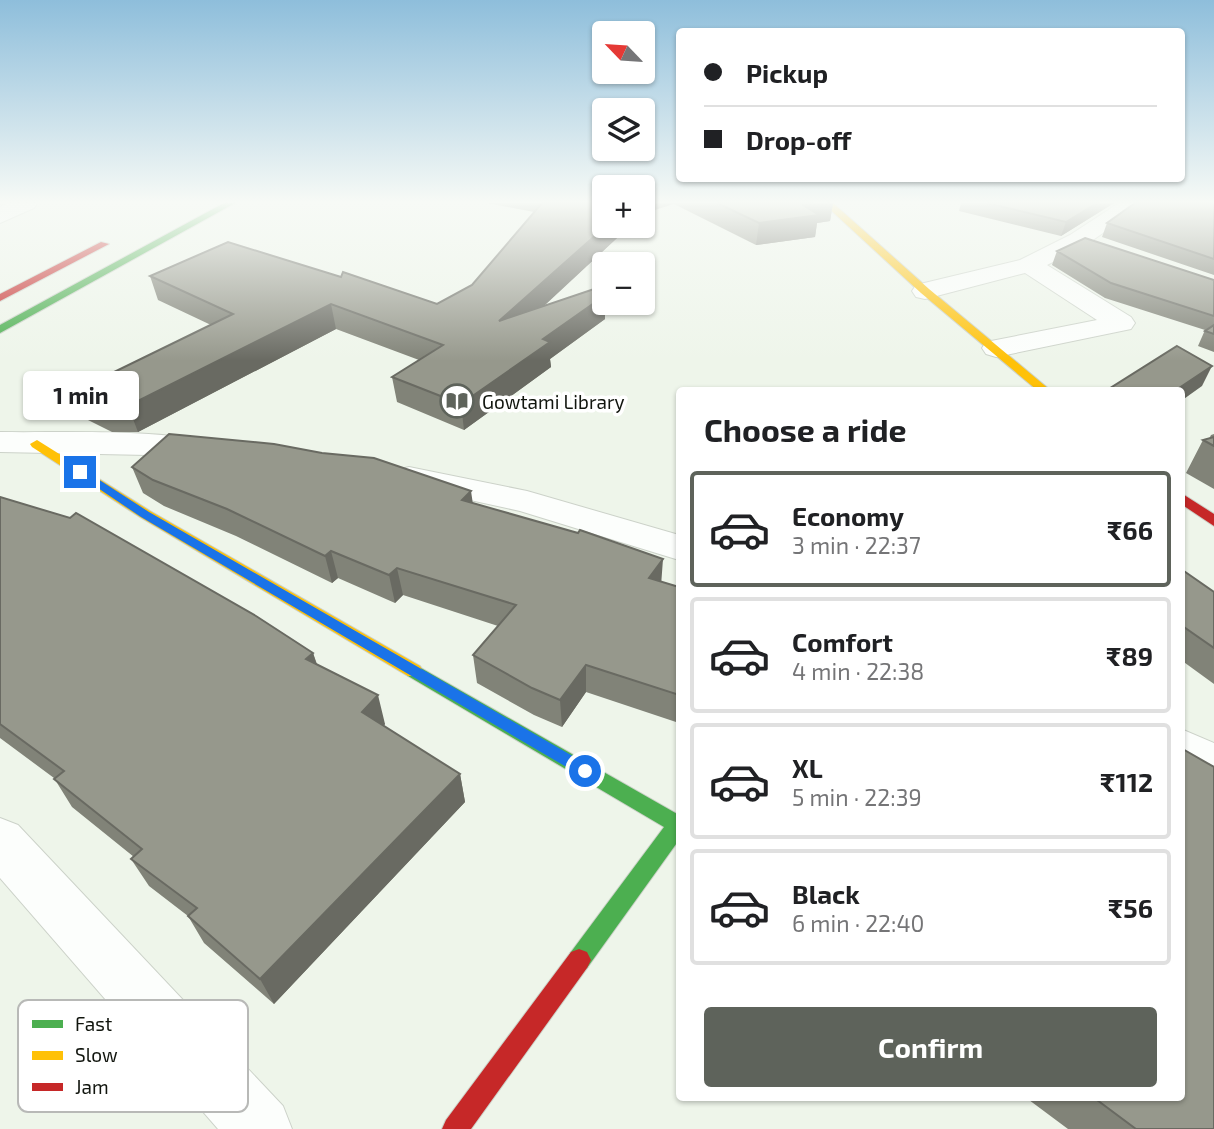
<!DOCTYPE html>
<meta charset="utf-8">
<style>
:root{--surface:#fff;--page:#f2f2f2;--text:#202124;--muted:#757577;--line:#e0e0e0;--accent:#5e635b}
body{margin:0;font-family:"Exo 2",sans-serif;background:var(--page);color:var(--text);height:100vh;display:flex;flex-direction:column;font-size:26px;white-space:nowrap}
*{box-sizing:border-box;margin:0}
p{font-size:23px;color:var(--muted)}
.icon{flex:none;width:38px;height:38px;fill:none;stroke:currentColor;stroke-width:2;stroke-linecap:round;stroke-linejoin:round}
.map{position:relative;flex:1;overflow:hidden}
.drawer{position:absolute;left:676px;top:387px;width:509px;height:714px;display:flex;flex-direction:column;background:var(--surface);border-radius:7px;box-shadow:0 2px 5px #0004}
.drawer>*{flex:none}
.top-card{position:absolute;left:676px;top:28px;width:509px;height:154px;border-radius:7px;box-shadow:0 2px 5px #0004;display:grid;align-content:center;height:154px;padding:0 28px;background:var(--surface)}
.needle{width:46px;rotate:295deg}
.fabs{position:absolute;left:592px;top:21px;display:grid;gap:14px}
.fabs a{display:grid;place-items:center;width:63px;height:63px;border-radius:7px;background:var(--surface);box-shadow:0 2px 5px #0004;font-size:35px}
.end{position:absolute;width:32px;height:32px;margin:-16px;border:9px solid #1a73e8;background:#fff;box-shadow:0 0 0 4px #fff}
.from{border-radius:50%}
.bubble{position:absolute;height:49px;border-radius:7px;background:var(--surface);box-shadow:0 2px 5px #0004;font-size:23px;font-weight:700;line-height:49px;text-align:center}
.top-card b{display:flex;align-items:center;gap:24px;height:66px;font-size:26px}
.top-card b+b{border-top:2px solid var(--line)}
.top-card i{width:18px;height:18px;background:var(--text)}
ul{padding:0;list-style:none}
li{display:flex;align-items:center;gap:21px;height:116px;margin:0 14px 10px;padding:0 14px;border:4px solid var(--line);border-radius:7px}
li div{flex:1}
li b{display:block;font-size:26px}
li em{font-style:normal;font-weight:700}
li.selected{border-color:var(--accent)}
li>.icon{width:63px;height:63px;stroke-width:1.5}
h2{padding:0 28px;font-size:32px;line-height:84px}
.action{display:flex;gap:14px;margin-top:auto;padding:14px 28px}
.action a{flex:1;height:80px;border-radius:7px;background:var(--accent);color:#fff;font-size:28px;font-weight:700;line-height:80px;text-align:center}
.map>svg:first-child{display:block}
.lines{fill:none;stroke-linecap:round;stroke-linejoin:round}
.street-casing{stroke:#ccd2c9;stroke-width:2}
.fast-casing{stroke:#ccd2c9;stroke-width:2}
.slow-casing{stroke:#ccd2c9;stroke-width:2}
.jam-casing{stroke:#ccd2c9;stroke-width:2}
.street{fill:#fcfefc;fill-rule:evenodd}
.fast{fill:#4caf50;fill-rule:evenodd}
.slow{fill:#ffc107;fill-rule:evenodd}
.jam{fill:#c62828;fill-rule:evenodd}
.wall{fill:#818378}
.shaded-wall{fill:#696a62}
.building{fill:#96988c;stroke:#696a62;stroke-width:2}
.route{fill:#1a73e8}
.labels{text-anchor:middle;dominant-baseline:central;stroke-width:7;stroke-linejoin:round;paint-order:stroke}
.poi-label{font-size:19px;fill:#11150e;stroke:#fff;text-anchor:start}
.key{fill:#fff;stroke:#b8b9b7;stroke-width:2}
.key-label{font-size:19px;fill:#11150e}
</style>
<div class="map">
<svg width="1214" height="1129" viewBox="0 0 1214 1129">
<rect width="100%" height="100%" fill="#eef5ea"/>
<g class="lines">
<defs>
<path id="street" d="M8,203H37L34,208L0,223V207Z
M1119,203H1145L1086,245L1047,265L1131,317L1135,323L1131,329L996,357L986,354L982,348L986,342L1097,320L1025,273L925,299L916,297L912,291L916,285L1020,260L1070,235Z
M0,432C68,433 154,428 220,444L225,451L220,458L208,461L148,455L0,452Z
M409,467L527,491L679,535V560L520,511L397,484L392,477L397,470Z
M1181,729L1214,743V785L1181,770Z
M0,818L18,825L283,1106L292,1129H218L0,878Z"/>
<path id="fast" d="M224,203H235L0,333V325Z
M414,664L679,815V840L587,968L579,971L571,968L567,960L571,952L664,827L408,676L405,671L408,666Z"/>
<path id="slow" d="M823,203H833L929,289L1050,390H1037L921,293Z
M37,440L150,511L420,666L423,671L420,676H408L140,517L32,447L30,444Z"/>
<path id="jam" d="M101,242L109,244L0,301V294Z
M1181,493L1214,514V526L1181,504Z
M579,949L587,952L591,960L587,968L471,1129H442L446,1120L571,952Z"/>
</defs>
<use href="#street" class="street-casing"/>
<use href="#fast" class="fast-casing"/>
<use href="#slow" class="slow-casing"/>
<use href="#jam" class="jam-casing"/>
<use href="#street" class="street"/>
<use href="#fast" class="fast"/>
<use href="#slow" class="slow"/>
<use href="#jam" class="jam"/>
</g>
<path class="wall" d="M487,203H604L630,226L543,306L605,303V319L550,359L551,367L464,430L397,402L392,377L419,360L336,329L138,432H112L84,418L73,392L211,325L158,300L150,276L341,277L437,304L472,285L534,212Z
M642,203H833L830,221L817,223L815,237L756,245L674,204L642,214Z
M961,203H1114L1061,236L959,211Z
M1214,203V275L1102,237L1107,223Z
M1057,251L1214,280V352L1198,346L1205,330L1105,298L1052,265Z
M1214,434V489L1186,473L1203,440L1209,439L1211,435Z
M132,467L473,503L662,582L679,587V723L586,692L562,727L534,715L477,683L473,655L498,626L403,595L395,603L338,578L332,583L236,536L164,506L143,493Z
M0,497L313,653L317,664L385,724L384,726L460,774L465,802L274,1004L204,943L188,916L149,886L131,859L134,857L72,807L54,778L0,738Z
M1181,569L1214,592V684L1181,660Z
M1025,1097H1181L1214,1129H1068Z"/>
<path class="shaded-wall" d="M642,203H674L642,214Z
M814,203H833L830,221L817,223L815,237L756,245L759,223L803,205Z
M1097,203H1114L1061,236L1066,222Z
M606,226H630L501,346L499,321Z
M604,296L605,319L550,359L551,367L464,430L461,404L543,339Z
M331,304L336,329L138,432L128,406Z
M1212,366L1202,386L1181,401V390H1176Z
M471,491L475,518L462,500Z
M331,551L338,578L332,583L325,556Z
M663,559L661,586L649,578Z
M397,568L403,595L395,603L389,575Z
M313,653L322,682L306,659Z
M586,665V692L562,727L560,700Z
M378,695L385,724L370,741L362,712Z
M460,774L465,802L274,1004L260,979Z"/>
<path class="building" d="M542,203H604V226H606L499,321L600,287L604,296L543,339L550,342L461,404L392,377L443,345L331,304L128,406H101L73,392L233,314L150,276L228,242L341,277L343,272L437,304L472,285Z
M717,203H814L803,205L819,215L759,223Z
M987,203H1097L1066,222Z
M1135,203H1214V259L1107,223Z
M1085,238L1214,280V316L1111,283L1057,251Z
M1214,325V334L1205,331Z
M1177,346L1212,366L1176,390H1118L1112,387Z
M169,434L274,444L322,453L374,458L471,491L462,500L578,533L580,530L663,559L649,578L679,587V695L586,665L560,700L532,688L473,655L516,605L397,568L389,575L331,551L325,556L227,509L153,480L132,467Z
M1214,437V446L1203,440Z
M0,497L70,518L76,513L256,616L313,653L306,659L378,695L362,712L460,774L260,979L188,916L197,908L131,859L142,849L54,779L64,771L0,724Z
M1181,569L1214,592V648L1181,625Z
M1181,748L1214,767V1129H1136L1093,1097H1181Z"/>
<linearGradient id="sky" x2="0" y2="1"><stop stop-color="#8ebedb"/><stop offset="0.56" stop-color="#f7faf6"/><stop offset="1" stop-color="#f7faf6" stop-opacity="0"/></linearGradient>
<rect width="1214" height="361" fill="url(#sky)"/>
<path class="route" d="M77,470H84L149,512L590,766V775H580L141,517L77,474Z"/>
<defs>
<symbol id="library-ring" viewBox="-11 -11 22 22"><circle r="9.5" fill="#fff" stroke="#5e635b" stroke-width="1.5"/><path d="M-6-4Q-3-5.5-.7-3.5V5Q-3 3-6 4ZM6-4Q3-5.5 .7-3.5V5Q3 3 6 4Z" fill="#5e635b"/></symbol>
</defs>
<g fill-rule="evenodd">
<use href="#library-ring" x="438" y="382" width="38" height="38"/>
</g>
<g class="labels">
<g class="poi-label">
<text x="482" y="401">Gowtami Library</text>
</g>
</g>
<rect x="18" y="1000" width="230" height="112" rx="10" class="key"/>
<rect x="32" y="1020" width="31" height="8" fill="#4caf50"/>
<rect x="32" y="1051" width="31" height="9" fill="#ffc107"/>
<rect x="32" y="1083" width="31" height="8" fill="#c62828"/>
<g class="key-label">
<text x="75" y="1031">Fast</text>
<text x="75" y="1062">Slow</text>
<text x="75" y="1094">Jam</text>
</g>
</svg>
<div class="fabs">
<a><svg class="needle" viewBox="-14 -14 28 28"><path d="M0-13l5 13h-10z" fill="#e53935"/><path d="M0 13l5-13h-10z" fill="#757577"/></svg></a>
<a><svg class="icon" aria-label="layers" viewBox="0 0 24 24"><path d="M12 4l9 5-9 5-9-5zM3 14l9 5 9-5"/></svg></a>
<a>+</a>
<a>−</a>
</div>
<i class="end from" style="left:585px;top:771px"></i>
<i class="end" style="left:80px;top:472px"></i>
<div class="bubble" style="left:23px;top:371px;width:116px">1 min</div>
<div class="top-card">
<b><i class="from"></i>Pickup</b>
<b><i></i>Drop-off</b>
</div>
<section class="drawer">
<h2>Choose a ride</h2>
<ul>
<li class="selected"><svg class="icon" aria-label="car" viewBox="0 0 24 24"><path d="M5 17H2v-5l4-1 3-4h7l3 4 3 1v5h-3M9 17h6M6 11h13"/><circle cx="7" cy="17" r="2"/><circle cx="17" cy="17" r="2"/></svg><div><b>Economy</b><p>3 min · 22:37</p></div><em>₹66</em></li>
<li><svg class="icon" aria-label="car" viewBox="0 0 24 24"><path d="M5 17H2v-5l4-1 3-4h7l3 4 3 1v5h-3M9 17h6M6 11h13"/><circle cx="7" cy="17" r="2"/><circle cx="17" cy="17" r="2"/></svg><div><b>Comfort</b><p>4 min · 22:38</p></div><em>₹89</em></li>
<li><svg class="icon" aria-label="car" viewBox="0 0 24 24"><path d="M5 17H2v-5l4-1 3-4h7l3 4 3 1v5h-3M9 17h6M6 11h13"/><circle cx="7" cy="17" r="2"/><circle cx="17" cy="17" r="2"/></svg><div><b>XL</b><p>5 min · 22:39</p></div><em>₹112</em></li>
<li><svg class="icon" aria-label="car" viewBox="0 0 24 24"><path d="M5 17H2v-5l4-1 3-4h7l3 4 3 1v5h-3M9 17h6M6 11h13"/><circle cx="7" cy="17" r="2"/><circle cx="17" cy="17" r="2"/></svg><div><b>Black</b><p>6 min · 22:40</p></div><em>₹56</em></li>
</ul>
<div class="action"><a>Confirm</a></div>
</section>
</div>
